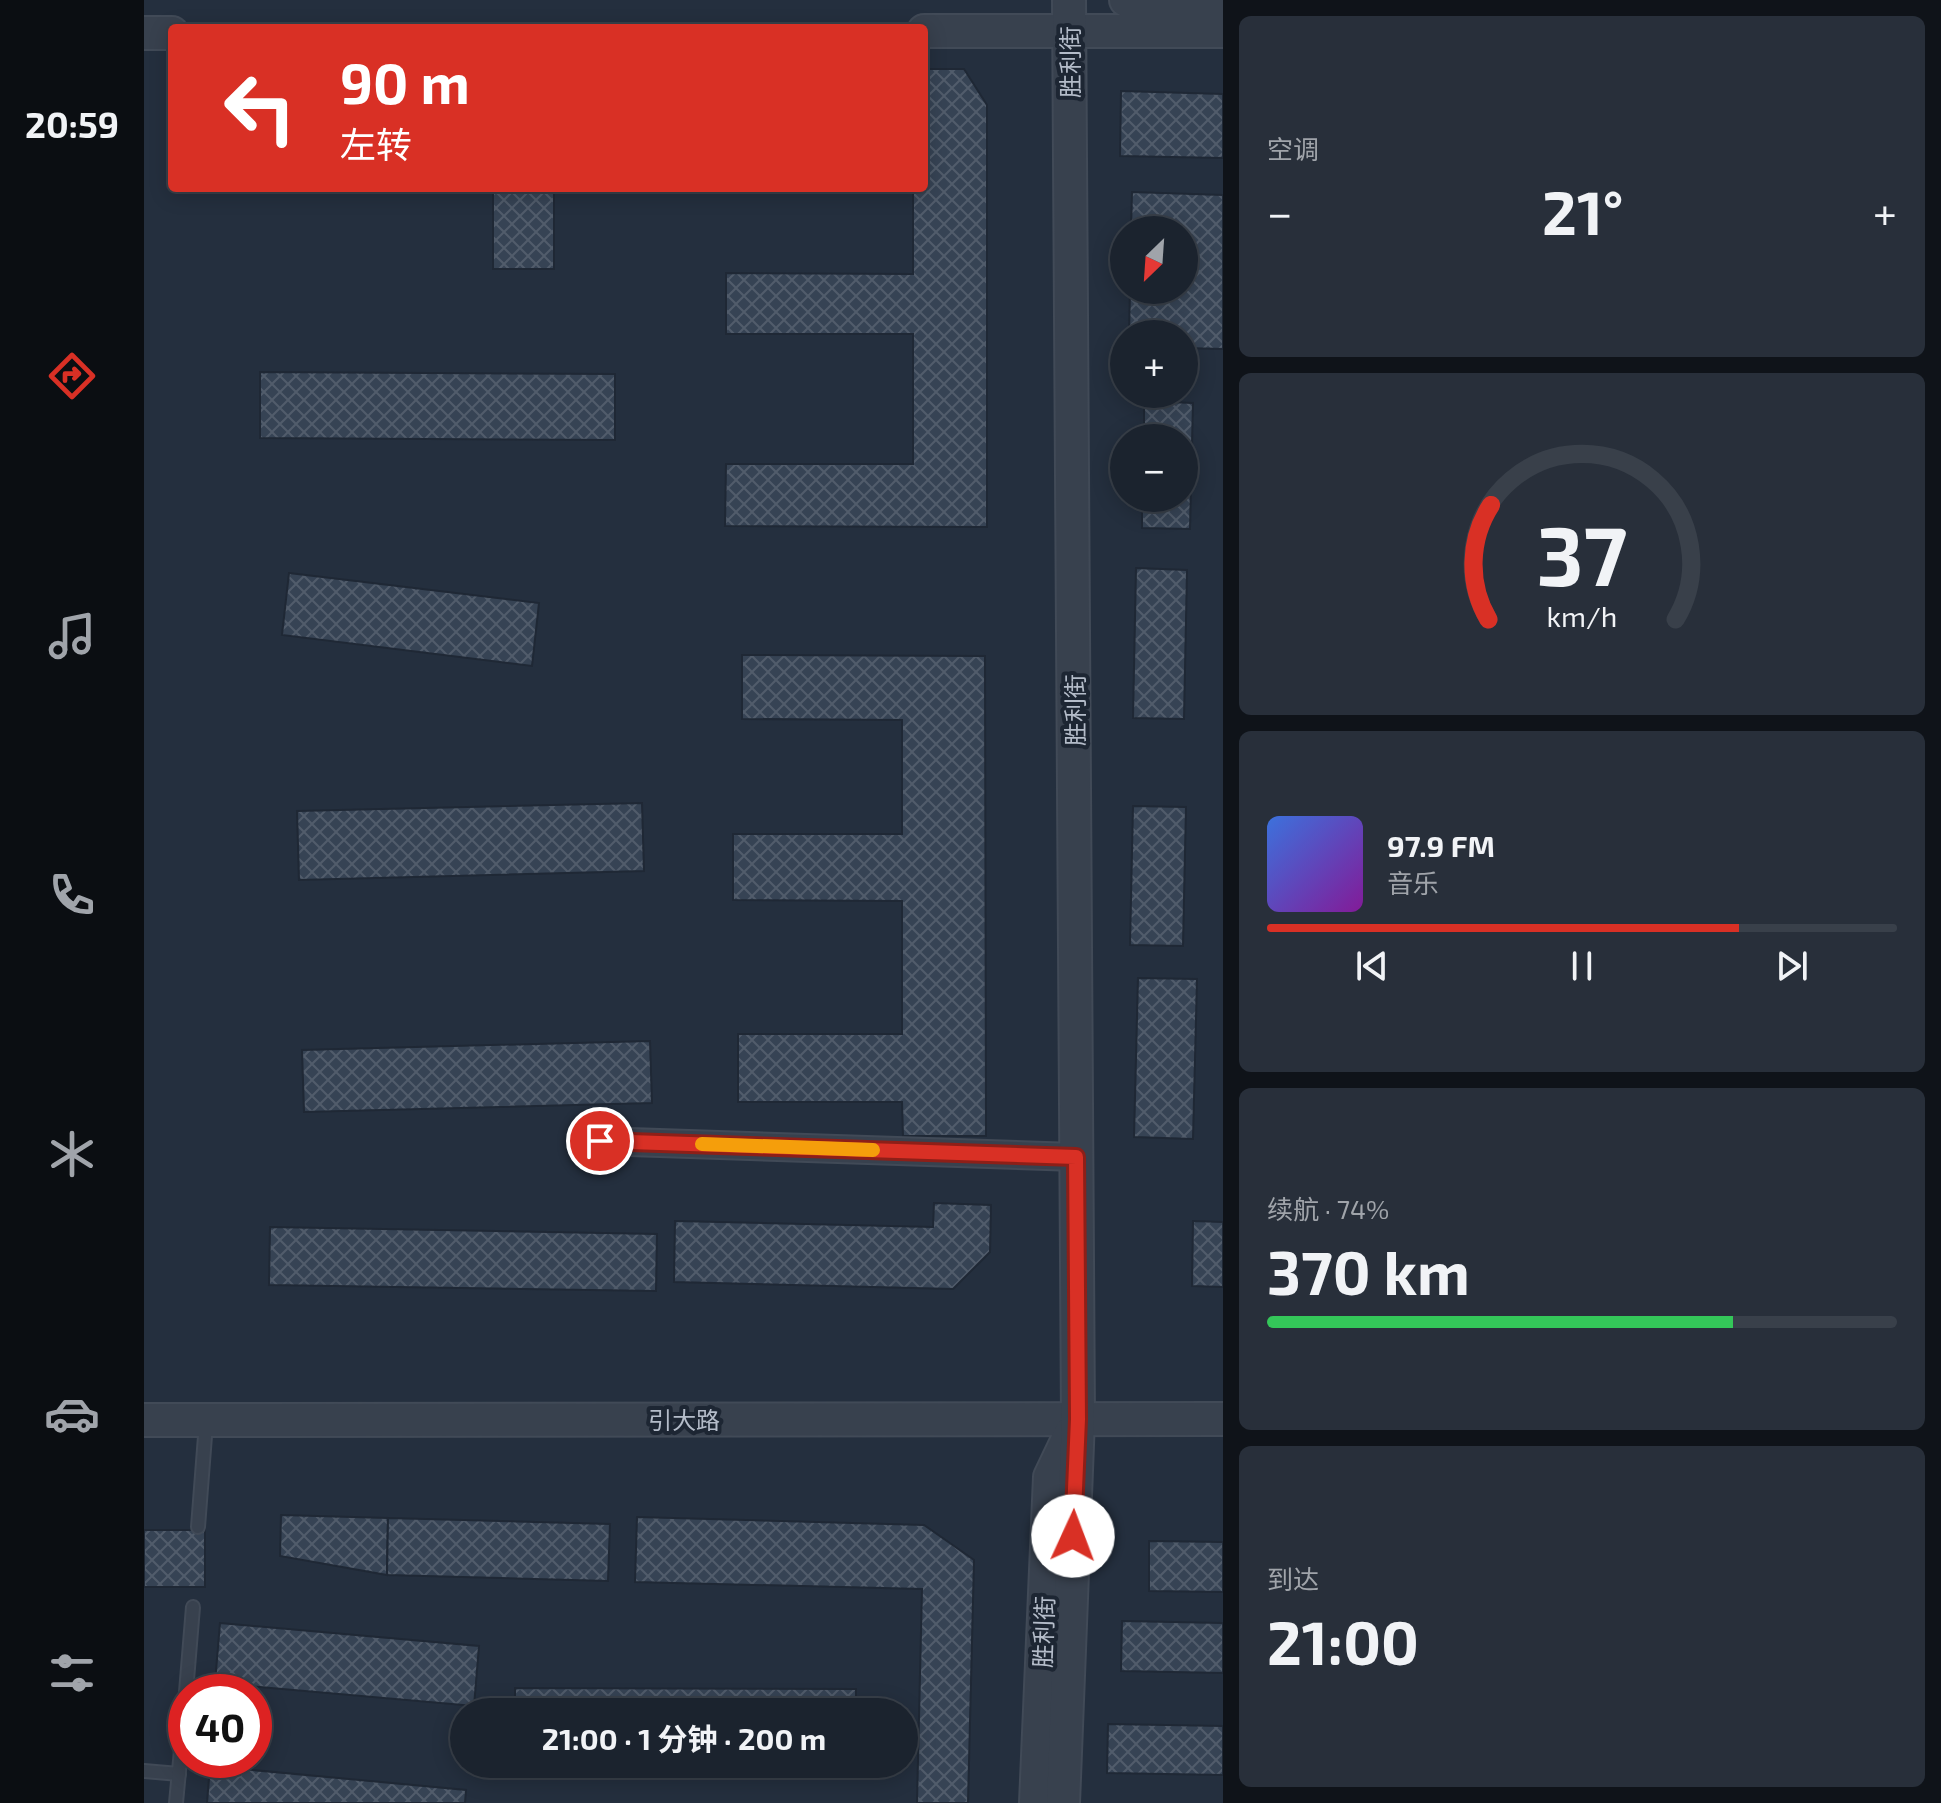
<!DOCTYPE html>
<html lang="zh">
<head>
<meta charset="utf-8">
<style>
	body { margin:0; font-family:"Exo 2","Noto Sans SC",sans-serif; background:#282f3a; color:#f1f3f6; height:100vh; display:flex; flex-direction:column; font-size:30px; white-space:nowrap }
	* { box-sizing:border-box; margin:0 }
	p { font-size:26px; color:#a0a4aa }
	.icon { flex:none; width:44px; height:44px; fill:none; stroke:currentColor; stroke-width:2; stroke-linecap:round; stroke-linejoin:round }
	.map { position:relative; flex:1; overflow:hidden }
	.drawer { display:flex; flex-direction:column; gap:16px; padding:16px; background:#0f1319; width:718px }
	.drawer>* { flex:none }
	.banner { position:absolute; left:24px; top:24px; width:760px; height:168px; border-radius:8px; box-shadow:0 4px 20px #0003,0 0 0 2px #39404a; background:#d93025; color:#fff; overflow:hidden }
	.needle { width:52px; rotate:205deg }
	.controls { position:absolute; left:966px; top:216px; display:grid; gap:16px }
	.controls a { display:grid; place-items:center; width:88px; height:88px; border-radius:50%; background:#1b232e; box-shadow:0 4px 20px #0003,0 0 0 2px #39404a; font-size:40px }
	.speed { position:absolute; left:24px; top:1674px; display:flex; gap:16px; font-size:40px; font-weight:700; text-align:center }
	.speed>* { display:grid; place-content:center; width:104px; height:104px; border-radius:50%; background:#1b232e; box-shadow:0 4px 20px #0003,0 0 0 2px #39404a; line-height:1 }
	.speed .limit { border:12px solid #d22; background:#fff; color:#111 }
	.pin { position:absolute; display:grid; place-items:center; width:68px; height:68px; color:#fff; margin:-34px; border:4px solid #fff; border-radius:50%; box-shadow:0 2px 8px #0007 }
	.me { position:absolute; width:88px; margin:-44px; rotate:2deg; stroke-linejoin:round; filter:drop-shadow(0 0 6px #0008) }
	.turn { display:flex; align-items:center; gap:28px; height:168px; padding:0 40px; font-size:36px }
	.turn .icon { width:104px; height:104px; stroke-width:2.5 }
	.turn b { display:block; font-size:56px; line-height:68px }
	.big { font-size:60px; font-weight:700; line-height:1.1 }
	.drawer .tile { flex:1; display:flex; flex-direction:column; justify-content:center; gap:12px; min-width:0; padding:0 28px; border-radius:12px; background:#282f3a }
	.drawer .dial { align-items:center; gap:0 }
	.dial svg { height:208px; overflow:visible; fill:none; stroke:#39404a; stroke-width:7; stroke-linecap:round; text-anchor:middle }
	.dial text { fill:#f1f3f6; stroke:none }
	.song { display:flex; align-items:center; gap:24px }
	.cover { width:96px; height:96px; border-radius:12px; background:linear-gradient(135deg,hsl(220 70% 55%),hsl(290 70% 35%)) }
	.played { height:8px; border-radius:4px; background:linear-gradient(90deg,#d93025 75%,#39404a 75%) }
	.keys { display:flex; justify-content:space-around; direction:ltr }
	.heat { display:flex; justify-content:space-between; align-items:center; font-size:44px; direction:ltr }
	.charge { height:12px; border-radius:6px; background:linear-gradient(90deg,#34c759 74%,#39404a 0) }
	.trip { position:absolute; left:306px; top:1698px; width:468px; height:80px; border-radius:40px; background:#1b232e; box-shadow:0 4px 20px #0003,0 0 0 2px #39404a; font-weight:700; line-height:80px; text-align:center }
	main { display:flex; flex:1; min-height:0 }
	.menu { display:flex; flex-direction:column; width:144px; justify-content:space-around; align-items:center; background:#0b0e12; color:#a0a4aa }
	.menu .icon { width:56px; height:56px }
	.menu .on { color:#d93025 }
	.menu b { font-size:36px; color:#f1f3f6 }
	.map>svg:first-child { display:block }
</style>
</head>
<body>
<main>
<nav class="menu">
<b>20:59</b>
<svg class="icon on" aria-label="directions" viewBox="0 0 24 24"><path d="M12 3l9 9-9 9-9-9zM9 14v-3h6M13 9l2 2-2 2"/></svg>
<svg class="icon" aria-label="music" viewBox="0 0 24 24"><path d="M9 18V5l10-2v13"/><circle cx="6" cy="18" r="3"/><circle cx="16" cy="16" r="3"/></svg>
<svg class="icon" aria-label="phone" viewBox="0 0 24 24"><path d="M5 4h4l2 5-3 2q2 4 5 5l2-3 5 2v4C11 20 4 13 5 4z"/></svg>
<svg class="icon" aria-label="climate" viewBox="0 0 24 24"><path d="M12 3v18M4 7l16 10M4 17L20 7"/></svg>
<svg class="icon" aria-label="car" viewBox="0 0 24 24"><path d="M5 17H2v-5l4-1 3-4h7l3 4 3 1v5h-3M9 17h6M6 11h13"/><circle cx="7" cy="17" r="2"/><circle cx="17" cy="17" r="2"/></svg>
<svg class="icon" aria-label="filters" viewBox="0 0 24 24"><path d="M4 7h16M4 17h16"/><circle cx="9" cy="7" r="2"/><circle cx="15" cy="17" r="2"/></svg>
</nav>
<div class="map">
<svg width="1079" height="1803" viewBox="0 0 1079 1803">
	<defs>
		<pattern id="building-cross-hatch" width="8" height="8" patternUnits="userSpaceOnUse" patternTransform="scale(2)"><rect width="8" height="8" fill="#364354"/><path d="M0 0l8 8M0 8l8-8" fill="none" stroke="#515c6b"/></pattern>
	</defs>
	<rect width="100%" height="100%" fill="#242f3e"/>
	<g fill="url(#building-cross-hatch)" stroke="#1f2835" stroke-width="2">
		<path d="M780,69H820L843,105V527L581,526L582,464H769V334H582V273L769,274V188H780Z"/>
		<path d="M977,91L1079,94V158L976,156Z"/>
		<rect x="349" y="188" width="61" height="81"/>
		<path d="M988,192L1079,195V349L1040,348V334H985L986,290H1040V230H987Z"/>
		<path d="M116,372L471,374V440L116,438Z"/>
		<path d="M1000,401L1049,403L1046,529L998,528V498H1040V438H1000Z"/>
		<path d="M992,568L1043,570L1040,719L989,718Z"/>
		<path d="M145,573L395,603L388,666L138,635Z"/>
		<path d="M598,655L841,656L842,1136H759L758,1102H594V1034H758V901L589,900V834H758V720L598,719Z"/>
		<path d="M498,803L500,871L155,880L153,811Z"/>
		<path d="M989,806L1042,807L1039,946L986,945Z"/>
		<path d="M994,978L1053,979L1049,1139L990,1137Z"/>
		<path d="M506,1041L508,1103L160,1112L158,1050Z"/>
		<path d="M790,1203L847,1205L846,1252L809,1289L530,1282L531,1221L789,1227Z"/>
		<path d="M1049,1221L1079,1222V1287L1048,1286Z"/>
		<path d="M126,1227L513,1234L512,1291L125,1285Z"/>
		<path d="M137,1515L244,1518L243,1575L136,1556Z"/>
		<path d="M493,1517L780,1525L830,1560L824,1803H773L778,1589L491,1582Z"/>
		<path d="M244,1518L466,1524L464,1581L243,1575Z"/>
		<rect x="0" y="1530" width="61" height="57"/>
		<path d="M1005,1541L1079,1542V1592L1005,1591Z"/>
		<path d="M978,1621L1079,1623V1673L977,1671Z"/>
		<path d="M76,1623L335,1646L330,1706L71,1683Z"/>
		<path d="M371,1688L712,1689V1712H371Z"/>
		<path d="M964,1724L1079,1726V1775L963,1773Z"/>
		<path d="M66,1766L322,1790L321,1803H63Z"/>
	</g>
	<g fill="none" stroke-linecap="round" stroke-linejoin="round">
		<g stroke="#414a57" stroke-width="16">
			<g id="service">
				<path d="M54,1527L62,1423"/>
				<path d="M42,1692L49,1607"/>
				<path d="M0,1771L35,1774"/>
				<path d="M32,1803L42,1697"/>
			</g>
		</g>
		<g stroke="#414a57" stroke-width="30">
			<path id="minor" d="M456,1141L932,1157"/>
		</g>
		<g stroke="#414a57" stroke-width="36">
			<g id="tertiary">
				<path d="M982,0H1079"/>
				<path d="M780,31H1079"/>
				<path d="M0,33H28"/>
				<path d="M0,1420L1079,1419"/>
				<path d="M892,1803L906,1477L927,1433"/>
				<path d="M919,1803L934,1419L925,0"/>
			</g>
		</g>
		<use href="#service" stroke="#38414e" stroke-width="12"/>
		<use href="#minor" stroke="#38414e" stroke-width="26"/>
		<use href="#tertiary" stroke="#38414e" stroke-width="32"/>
	</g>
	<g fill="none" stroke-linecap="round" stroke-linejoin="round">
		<g stroke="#8d1f18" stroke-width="20">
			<path id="route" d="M456,1141L932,1157L934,1419L929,1536"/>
		</g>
		<use href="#route" stroke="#d93025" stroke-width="14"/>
		<path stroke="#f59e0b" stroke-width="14" d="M558,1144L729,1150"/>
	</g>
	<g text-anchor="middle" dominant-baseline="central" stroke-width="8" stroke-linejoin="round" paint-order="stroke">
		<g font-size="24" fill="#b4bcc9" stroke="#1d2633">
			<text transform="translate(925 62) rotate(-90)">胜利街</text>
			<text transform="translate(930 710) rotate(-90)">胜利街</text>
			<text x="540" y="1419">引大路</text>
			<text transform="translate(899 1632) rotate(-88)">胜利街</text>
		</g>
	</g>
</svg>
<div class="controls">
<a><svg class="needle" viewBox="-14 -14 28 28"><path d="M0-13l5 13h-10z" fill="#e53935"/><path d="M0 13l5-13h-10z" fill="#a0a4aa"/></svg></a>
<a>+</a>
<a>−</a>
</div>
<div class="speed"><div class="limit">40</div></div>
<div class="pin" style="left:456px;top:1141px;background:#d93025"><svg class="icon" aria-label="arrive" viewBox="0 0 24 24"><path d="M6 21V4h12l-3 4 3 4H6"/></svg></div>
<svg class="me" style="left:929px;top:1536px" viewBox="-20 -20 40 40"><circle r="19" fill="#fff"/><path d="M0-13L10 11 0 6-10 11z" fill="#d93025"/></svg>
<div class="trip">21:00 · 1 分钟 · 200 m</div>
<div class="banner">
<div class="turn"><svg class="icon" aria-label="left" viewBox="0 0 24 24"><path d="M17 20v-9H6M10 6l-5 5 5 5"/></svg><div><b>90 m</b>左转</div></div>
</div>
</div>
<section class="drawer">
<div class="tile"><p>空调</p>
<div class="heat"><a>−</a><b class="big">21°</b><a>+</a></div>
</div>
<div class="tile dial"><svg viewBox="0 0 100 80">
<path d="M14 69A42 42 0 1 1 86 69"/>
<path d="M14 69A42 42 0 0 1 15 25" stroke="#d93025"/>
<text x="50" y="56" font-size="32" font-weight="700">37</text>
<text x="50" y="72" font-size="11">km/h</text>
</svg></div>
<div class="tile">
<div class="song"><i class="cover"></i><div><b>97.9 FM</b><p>音乐</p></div></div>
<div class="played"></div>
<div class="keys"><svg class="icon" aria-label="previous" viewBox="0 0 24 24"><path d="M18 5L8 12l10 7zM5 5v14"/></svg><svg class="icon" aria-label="pause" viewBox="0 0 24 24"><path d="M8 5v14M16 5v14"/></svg><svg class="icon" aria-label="next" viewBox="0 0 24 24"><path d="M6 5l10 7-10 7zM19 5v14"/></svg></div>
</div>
<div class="tile"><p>续航 · 74%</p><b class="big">370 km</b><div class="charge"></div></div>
<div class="tile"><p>到达</p><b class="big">21:00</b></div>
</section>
</main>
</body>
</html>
